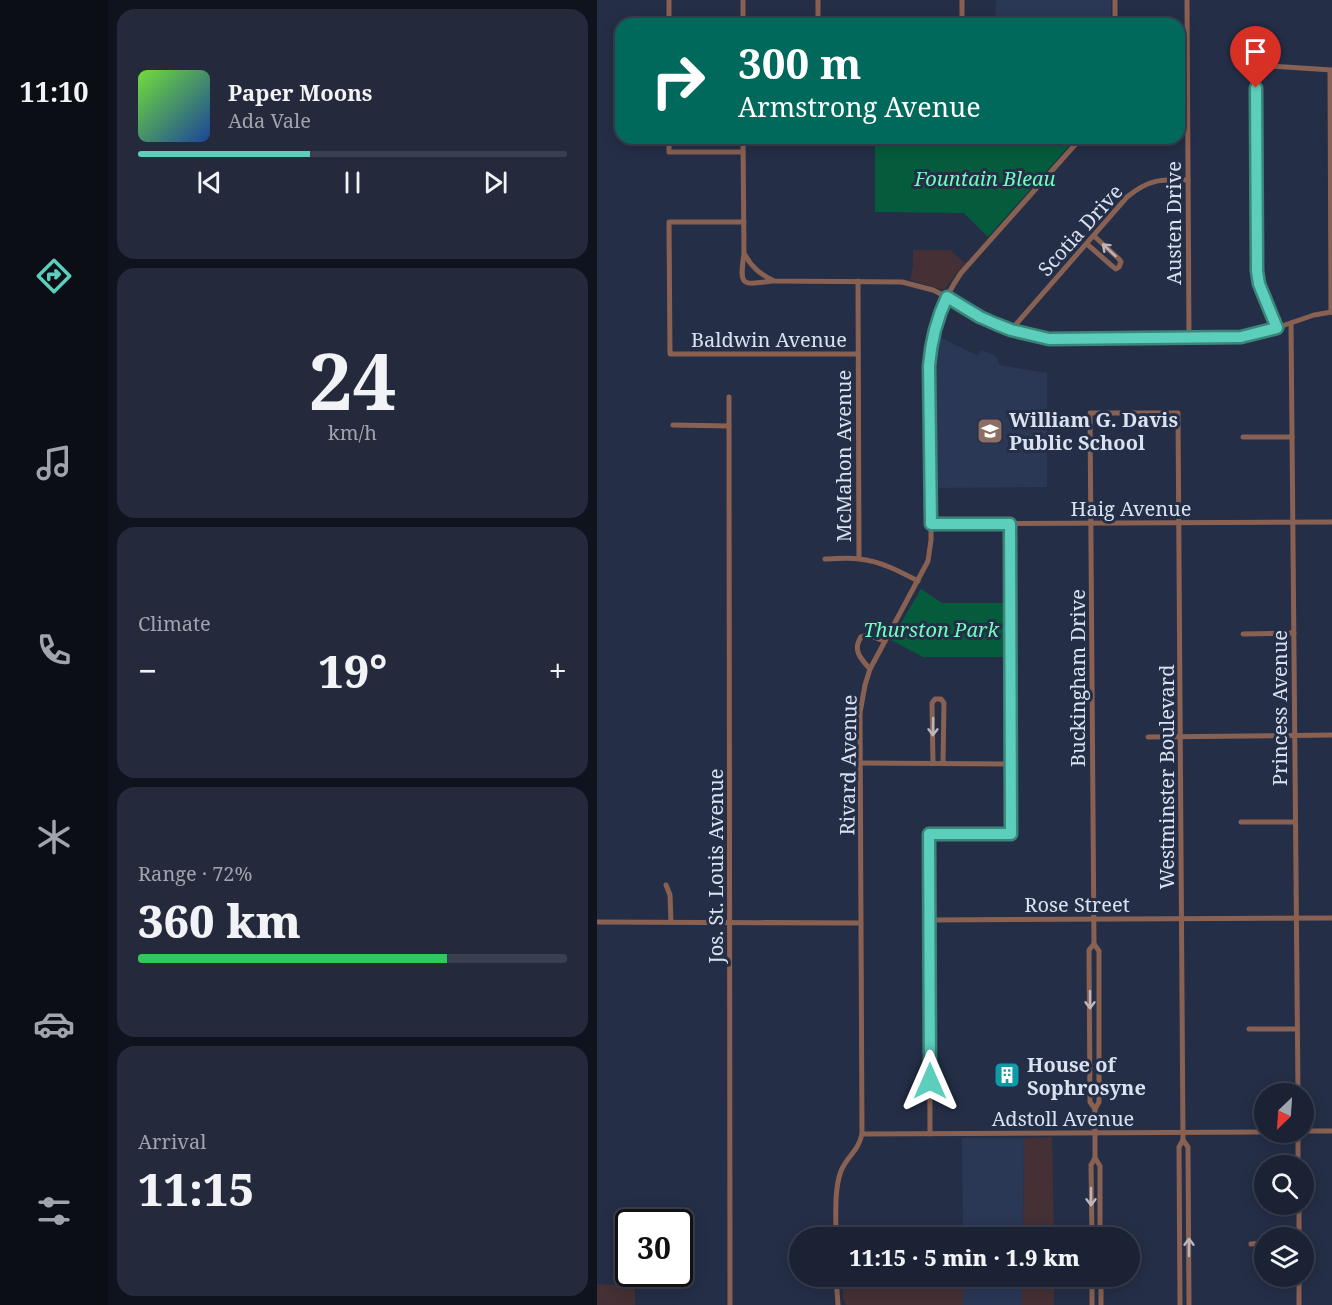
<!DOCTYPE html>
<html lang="en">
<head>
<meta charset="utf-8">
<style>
	body { margin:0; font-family:"Noto Serif",serif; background:#242a3c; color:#f1f3f6; height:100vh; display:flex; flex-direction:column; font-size:22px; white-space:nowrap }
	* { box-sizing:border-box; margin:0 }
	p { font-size:20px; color:#a0a4ac }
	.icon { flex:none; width:33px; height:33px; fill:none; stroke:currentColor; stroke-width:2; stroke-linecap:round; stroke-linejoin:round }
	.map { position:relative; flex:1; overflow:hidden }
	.sheet { display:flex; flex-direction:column; gap:9px; padding:9px; background:#0f131d; width:489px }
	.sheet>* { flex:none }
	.top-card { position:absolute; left:18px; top:18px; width:570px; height:126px; border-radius:18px; box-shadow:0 3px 15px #0003,0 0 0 2px #393f4f; background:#00695c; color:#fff; overflow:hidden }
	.needle { width:39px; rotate:205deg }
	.tools { position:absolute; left:657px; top:1083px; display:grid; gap:12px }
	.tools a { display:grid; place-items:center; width:60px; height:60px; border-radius:50%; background:#1b2234; box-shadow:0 3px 15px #0003,0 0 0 2px #393f4f; font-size:30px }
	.speed { position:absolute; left:18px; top:1209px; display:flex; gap:12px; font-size:30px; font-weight:700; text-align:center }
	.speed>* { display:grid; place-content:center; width:78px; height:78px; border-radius:50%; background:#1b2234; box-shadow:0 3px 15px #0003,0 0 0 2px #393f4f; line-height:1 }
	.speed .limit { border:3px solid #111; border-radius:9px; background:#fff; color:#111 }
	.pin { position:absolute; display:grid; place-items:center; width:51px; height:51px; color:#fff; margin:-62px -26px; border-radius:50% 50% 50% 0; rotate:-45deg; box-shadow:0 0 6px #0007 }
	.pin .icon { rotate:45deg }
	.me { position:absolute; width:66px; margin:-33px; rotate:0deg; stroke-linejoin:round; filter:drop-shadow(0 0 4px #0008) }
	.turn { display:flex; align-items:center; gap:21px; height:126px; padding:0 24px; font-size:27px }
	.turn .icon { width:78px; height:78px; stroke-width:2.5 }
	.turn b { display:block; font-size:42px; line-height:51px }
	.big { font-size:45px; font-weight:800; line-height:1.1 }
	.sheet .card { flex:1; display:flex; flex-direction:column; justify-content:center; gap:9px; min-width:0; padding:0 21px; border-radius:18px; background:#242a3c }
	.sheet .dial { align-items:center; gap:0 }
	.dial b { font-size:78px; line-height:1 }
	.song { display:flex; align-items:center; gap:18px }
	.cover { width:72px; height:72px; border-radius:9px; background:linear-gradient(135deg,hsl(100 70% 55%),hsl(220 70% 35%)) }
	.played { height:6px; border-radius:3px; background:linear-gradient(90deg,#5bcebc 40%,#393f4f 40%) }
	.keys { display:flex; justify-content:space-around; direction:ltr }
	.heat { display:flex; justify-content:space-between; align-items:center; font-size:33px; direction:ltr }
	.charge { height:9px; border-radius:4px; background:linear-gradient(90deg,#34c759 72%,#393f4f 0) }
	.trip { position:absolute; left:192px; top:1227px; width:351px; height:60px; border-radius:30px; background:#1b2234; box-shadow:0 3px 15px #0003,0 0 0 2px #393f4f; font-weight:800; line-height:60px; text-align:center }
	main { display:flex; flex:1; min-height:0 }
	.dock { display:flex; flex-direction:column; width:108px; justify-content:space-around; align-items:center; background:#0b0e15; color:#a0a4ac }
	.dock .icon { width:42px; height:42px }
	.dock .on { color:#5bcebc }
	.dock b { font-size:27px; color:#f1f3f6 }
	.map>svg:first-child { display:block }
</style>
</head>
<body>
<main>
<nav class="dock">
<b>11:10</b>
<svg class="icon on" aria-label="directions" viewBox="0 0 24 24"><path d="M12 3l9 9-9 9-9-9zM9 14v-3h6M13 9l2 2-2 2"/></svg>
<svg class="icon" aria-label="music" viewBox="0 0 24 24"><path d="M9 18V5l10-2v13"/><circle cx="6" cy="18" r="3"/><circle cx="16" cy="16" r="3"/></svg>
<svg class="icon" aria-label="phone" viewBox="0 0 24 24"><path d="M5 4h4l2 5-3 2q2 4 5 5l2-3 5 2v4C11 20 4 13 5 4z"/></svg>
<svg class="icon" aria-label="climate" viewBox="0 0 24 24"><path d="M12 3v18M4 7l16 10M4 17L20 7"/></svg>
<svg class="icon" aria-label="car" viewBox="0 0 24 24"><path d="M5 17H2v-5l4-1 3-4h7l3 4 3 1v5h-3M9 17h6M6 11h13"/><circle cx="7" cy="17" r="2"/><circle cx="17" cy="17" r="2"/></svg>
<svg class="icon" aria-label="filters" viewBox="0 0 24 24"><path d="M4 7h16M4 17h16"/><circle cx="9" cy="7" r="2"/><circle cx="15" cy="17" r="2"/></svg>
</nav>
<section class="sheet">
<div class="card">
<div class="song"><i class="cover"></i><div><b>Paper Moons</b><p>Ada Vale</p></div></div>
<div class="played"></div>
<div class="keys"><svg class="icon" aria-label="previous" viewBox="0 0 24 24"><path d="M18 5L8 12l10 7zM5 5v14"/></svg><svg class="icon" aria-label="pause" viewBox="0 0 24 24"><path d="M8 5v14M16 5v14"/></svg><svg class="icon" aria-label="next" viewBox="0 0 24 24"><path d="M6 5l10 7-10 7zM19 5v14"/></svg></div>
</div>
<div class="card dial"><b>24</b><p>km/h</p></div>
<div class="card"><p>Climate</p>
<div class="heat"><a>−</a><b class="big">19°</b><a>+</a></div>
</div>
<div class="card"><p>Range · 72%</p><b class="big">360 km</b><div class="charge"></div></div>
<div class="card"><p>Arrival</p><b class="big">11:15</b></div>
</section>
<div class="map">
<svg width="735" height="1305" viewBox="0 0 735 1305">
	<rect width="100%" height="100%" fill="#242e46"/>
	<g fill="#443035">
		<path d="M316,250H353L368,263L347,290L313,280L316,266Z"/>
		<path d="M455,1137L457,1237L426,1238L427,1138Z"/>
		<path d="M245,1277H366V1305H249L246,1298Z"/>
		<rect x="425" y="1277" width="32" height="28"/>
		<path d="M0,1284L38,1286V1305H0Z"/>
	</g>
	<g fill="#2a3755">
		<path d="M399,0H514V24H398Z"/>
		<path d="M340,336L381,356L384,350L399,356L403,365L450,373V487L337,488L335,375Z"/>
		<path d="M365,1138H427L426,1237H366Z"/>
		<rect x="366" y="1277" width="59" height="28"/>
	</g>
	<g fill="#055c3c">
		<path d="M278,138H479L391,237L367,213L278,212Z"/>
		<path d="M324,589L345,603H407L406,657H326L294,640Z"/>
	</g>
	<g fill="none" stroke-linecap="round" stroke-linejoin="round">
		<g stroke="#896153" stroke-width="5">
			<path d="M72,0V24"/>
			<path d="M146,0V24"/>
			<path d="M365,0V24"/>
			<path d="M518,0V24"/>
			<path d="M590,0L592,338"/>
			<path d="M221,24V0"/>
			<path d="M733,70L734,312"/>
			<path d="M72,138V152H146"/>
			<path d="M146,138L147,253C154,267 163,274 177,281L305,282L336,290L350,297L383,317L414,330L452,339L644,337L679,328L717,315L735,312"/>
			<path d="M147,222H72L73,354H261"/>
			<path d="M490,244L515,266L519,269L522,267L524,262L522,259L497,236"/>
			<path d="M147,254C142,287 145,285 175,281"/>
			<path d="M261,281L262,558"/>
			<path d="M694,323L701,1094"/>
			<path d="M679,328L662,284L660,271L659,65L735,70"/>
			<path d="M414,330L530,197C552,179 564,179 591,180"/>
			<path d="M132,397L133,1305"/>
			<path d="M76,425L132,426"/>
			<path d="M646,437H695"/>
			<path d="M334,524L735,522"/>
			<path d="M228,559C239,559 251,557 262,559C283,561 302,571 321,581"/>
			<path d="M646,634L697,633"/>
			<path d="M273,669C264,659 255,650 264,637L271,635L287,641"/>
			<path d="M551,737L735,735"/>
			<path d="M263,763L414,764"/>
			<path d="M336,763L335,703L338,699H344L347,703L346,763"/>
			<path d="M644,822H698"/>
			<path d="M69,885L73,895L74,922"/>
			<path d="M332,920L735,918"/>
			<path d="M0,922L264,923"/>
			<path d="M497,944L492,950L493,1102L498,1109"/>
			<path d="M652,1029H700"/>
			<path d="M706,1131H735"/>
			<path d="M701,1132V1166"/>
			<path d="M265,1134L668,1132"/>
			<path d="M333,1134L332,834H414L413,524"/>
			<path d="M586,1140L591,1147L592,1305"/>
			<path d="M702,1204V1238"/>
			<path d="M239,1238C239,1218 237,1189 244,1171C250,1156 261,1152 265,1134L263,713L268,685L273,669L331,561L334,540V524L332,366C335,330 344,302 364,273L484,138"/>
			<path d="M495,1238L494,1165L498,1158"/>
			<path d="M503,1238V1166L498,1158V1109L502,1102V951L497,944L493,413H581L586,1140L582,1147L583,1305"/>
			<path d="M654,1244L668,1243"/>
			<path d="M239,1276L241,1305"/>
			<path d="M495,1276V1305"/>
			<path d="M504,1276V1305"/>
			<path d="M702,1276V1305"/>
		</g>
	</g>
	<defs><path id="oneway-shaft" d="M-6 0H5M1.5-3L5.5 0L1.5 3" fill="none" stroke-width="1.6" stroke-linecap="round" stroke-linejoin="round" transform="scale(1.5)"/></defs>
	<g stroke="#beb5ba">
		<use href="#oneway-shaft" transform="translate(512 250) rotate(-137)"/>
		<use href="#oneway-shaft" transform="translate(336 727) rotate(91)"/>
		<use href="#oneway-shaft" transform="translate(493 1000) rotate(90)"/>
		<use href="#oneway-shaft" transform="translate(494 1197) rotate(90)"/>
		<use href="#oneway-shaft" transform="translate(592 1247) rotate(-90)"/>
	</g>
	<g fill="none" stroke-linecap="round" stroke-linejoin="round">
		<g stroke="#3b867a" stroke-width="15">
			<path id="route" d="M333,1081L332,834H414L413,524H334L332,366C334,341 339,320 350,297L383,317L399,324L414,330L452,339L644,337L680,328L662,284L660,271L659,88"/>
		</g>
		<use href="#route" stroke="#5bcebc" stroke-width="10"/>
	</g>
	<defs>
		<g id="school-square" transform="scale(1.35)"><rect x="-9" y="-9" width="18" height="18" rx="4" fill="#8d6e63" stroke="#242e46"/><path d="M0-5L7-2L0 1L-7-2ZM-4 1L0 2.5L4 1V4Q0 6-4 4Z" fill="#fff"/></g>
		<g id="building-square" transform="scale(1.35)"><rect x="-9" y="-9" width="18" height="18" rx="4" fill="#0f9aa8" stroke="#242e46"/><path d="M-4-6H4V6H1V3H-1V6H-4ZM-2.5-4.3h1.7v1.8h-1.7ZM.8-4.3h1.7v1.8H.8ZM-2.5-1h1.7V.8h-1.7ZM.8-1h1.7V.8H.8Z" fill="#fff"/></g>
	</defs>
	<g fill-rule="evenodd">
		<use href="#school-square" x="393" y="431"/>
		<use href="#building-square" x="410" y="1075"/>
	</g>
	<g text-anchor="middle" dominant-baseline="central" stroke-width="6" stroke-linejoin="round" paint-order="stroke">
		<g font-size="20" font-style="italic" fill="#6fffbd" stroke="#242e46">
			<text x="388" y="178">Fountain Bleau</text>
			<text x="334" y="629">Thurston Park</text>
		</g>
		<g font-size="20" fill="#dae2f1" stroke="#242e46">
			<text transform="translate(576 223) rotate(-90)">Austen Drive</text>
			<text transform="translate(483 230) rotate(-48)">Scotia Drive</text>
			<text x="172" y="339">Baldwin Avenue</text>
			<text transform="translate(246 456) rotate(-90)">McMahon Avenue</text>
			<text x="534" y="508">Haig Avenue</text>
			<text transform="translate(480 678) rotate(-90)">Buckingham Drive</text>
			<text transform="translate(682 708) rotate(-90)">Princess Avenue</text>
			<text transform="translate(251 765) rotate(-89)">Rivard Avenue</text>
			<text transform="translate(569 777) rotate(-90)">Westminster Boulevard</text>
			<text transform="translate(118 866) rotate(-90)">Jos. St. Louis Avenue</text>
			<text x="480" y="904">Rose Street</text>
			<text x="466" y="1118">Adstoll Avenue</text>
		</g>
		<g font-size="20" font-weight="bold" fill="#dae2f1" stroke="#242e46" text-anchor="start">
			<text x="412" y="419">William G. Davis<tspan x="412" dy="23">Public School</tspan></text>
			<text x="430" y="1064">House of<tspan x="430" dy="23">Sophrosyne</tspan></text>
		</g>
	</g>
</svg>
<div class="tools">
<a><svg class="needle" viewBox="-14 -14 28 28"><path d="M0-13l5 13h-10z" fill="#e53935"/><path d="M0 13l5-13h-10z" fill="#a0a4ac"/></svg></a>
<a><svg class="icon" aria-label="search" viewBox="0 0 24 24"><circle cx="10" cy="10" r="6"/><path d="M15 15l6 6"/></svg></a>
<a><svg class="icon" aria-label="layers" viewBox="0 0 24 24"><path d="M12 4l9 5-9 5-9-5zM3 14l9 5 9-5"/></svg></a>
</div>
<div class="speed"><div class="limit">30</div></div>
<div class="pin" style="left:659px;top:88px;background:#d93025"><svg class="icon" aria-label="arrive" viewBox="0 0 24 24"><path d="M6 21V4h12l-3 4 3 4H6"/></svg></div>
<svg class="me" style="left:333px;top:1081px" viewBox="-20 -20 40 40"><path d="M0-17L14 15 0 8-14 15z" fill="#5bcebc" stroke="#fff" stroke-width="4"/></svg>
<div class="trip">11:15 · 5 min · 1.9 km</div>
<div class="top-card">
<div class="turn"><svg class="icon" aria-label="right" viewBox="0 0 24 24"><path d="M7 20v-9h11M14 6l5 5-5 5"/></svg><div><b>300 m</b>Armstrong Avenue</div></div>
</div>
</div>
</main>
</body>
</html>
